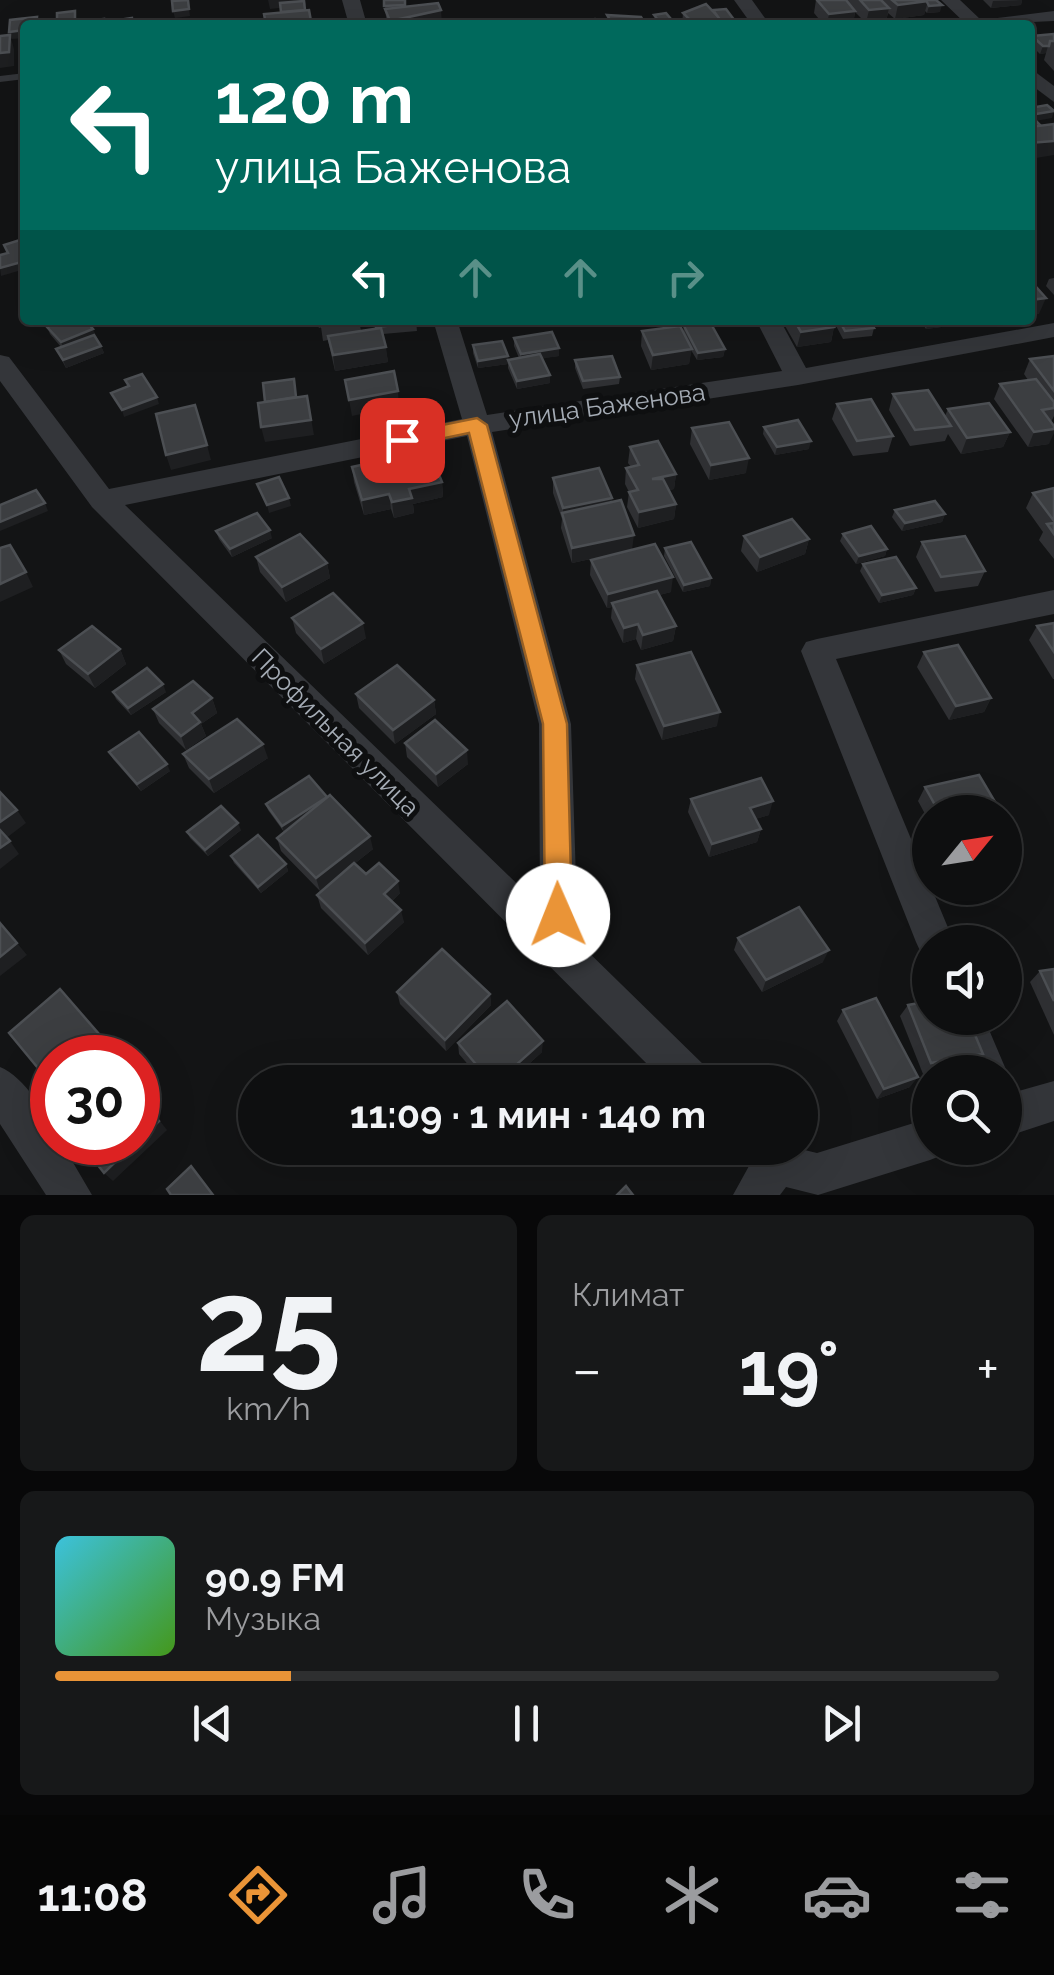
<!DOCTYPE html>
<html lang="ru">
<head>
<meta charset="utf-8">
<style>
	body { margin:0; font-family:Raleway,sans-serif; background:#171819; color:#f1f3f6; height:100vh; display:flex; flex-direction:column; font-size:38px; white-space:nowrap }
	* { box-sizing:border-box; margin:0 }
	p { font-size:32px; color:#9b9c9f }
	.icon { flex:none; width:55px; height:55px; fill:none; stroke:currentColor; stroke-width:2; stroke-linecap:round; stroke-linejoin:round }
	.map { position:relative; height:1195px; overflow:hidden }
	.sheet { display:flex; flex-direction:column; gap:20px; padding:20px; background:#080809; flex:1 }
	.sheet>* { flex:none }
	.guide { position:absolute; left:20px; top:20px; width:1015px; height:305px; border-radius:10px; box-shadow:0 10px 40px #0002,0 0 0 2px #2e2f30; background:#00695c; color:#fff; overflow:hidden }
	.needle { width:65px; rotate:60deg }
	.controls { position:absolute; left:912px; top:795px; display:grid; gap:20px }
	.controls a { display:grid; place-items:center; width:110px; height:110px; border-radius:50%; background:#0e0f10; box-shadow:0 10px 40px #0002,0 0 0 2px #2e2f30; font-size:50px }
	.speed { position:absolute; left:30px; top:1035px; display:flex; gap:20px; font-size:50px; font-weight:700; text-align:center }
	.speed>* { display:grid; place-content:center; width:130px; height:130px; border-radius:50%; background:#0e0f10; box-shadow:0 10px 40px #0002,0 0 0 2px #2e2f30; line-height:1 }
	.speed .limit { border:15px solid #d22; background:#fff; color:#111 }
	.pin { position:absolute; display:grid; place-items:center; width:85px; height:85px; color:#fff; margin:-42px; border-radius:20px; box-shadow:0 5px 15px #0006 }
	.me { position:absolute; width:110px; margin:-55px; rotate:359deg; stroke-linejoin:round; filter:drop-shadow(0 0 8px #0008) }
	.turn { display:flex; align-items:center; gap:35px; height:210px; padding:0 30px; font-size:45px }
	.turn .icon { width:130px; height:130px; stroke-width:2.5 }
	.turn b { display:block; font-size:70px; line-height:85px }
	.lanes { display:flex; align-items:center; height:95px; padding:0 30px; background:#0003; justify-content:center; gap:50px; direction:ltr }
	.lanes .off { opacity:.35 }
	.big { font-size:75px; font-weight:700; line-height:1.1 }
	.sheet .card { flex:1; display:flex; flex-direction:column; justify-content:center; gap:15px; min-width:0; padding:0 35px; border-radius:15px; background:#171819 }
	.sheet .dial { align-items:center; gap:0 }
	.dial b { font-size:130px; line-height:1 }
	.song { display:flex; align-items:center; gap:30px }
	.cover { width:120px; height:120px; border-radius:15px; background:linear-gradient(135deg,hsl(190 70% 55%),hsl(100 70% 35%)) }
	.played { height:10px; border-radius:5px; background:linear-gradient(90deg,#ea9437 25%,#2e2f30 25%) }
	.keys { display:flex; justify-content:space-around; direction:ltr }
	.heat { display:flex; justify-content:space-between; align-items:center; font-size:55px; direction:ltr }
	.sheet .tiles { flex:1; display:grid; gap:20px; grid-template-columns:1fr 1fr }
	.card:last-child { grid-column:span 2 }
	.trip { position:absolute; left:238px; top:1065px; width:580px; height:100px; border-radius:50px; background:#0e0f10; box-shadow:0 10px 40px #0002,0 0 0 2px #2e2f30; font-weight:700; line-height:100px; text-align:center }
	.tabs { display:flex; height:160px; justify-content:space-around; align-items:center; background:#060606; color:#9b9c9f }
	.tabs .icon { width:70px; height:70px }
	.tabs .selected { color:#ea9437 }
	.tabs b { font-size:45px; color:#f1f3f6 }
	.map>svg:first-child { display:block }
</style>
</head>
<body>
<div class="map">
<svg width="1054" height="1195" viewBox="0 0 1054 1195">
	<rect width="100%" height="100%" fill="#131415"/>
	<g fill="none" stroke-linecap="round" stroke-linejoin="round">
		<path fill="#34363a" fill-rule="evenodd" d="M25,73V79L0,82V76Z"/>
		<g fill="#34363a" fill-rule="evenodd">
			<path d="M342,0H360L367,25H349Z"/>
			<path d="M734,0H752L770,25H752Z"/>
			<path d="M941,0H960L981,20L1054,11V21L967,25Z"/>
			<path d="M1030,68L1054,86V102L1030,84Z"/>
			<path d="M433,320H457L487,415L782,371L756,320H780L806,368L1054,323V337L798,385L492,432L571,724L578,942L707,1068L713,1082H665L92,507L0,381V355L9,357L109,489L462,419ZM467,436L539,724L540,906L125,505Z"/>
			<path d="M1054,590V614L836,659L954,942H930V958L922,955L916,942L801,651L806,642L817,639Z"/>
			<path d="M945,1018H984L1007,1072L1005,1077V1072H967Z"/>
			<path d="M0,1067C23,1076 52,1117 52,1142H61L92,1195H46L0,1124Z"/>
			<path d="M1054,1081V1121L1005,1137V1095Z"/>
			<path d="M930,1118V1148H947L945,1154L930,1160L818,1195L786,1187L780,1195H733L749,1166L739,1148H796L817,1153Z"/>
		</g>
	</g>
	<g fill="#2f3033">
		<path d="M384,0H405V7L442,24L435,25H387Z"/>
		<path d="M816,0H936L940,12L927,13L925,11L924,15L895,19L888,13L886,21L866,23L855,12L853,25H824L814,13Z"/>
		<path d="M983,0H1022L1021,5L991,8Z"/>
		<path d="M712,11L738,25H682L683,13Z"/>
		<path d="M1054,34V71L1044,60L1046,53L1040,54L1030,44L1032,36Z"/>
		<path d="M1054,278V295L1046,286L1049,279Z"/>
		<path d="M320,320H359L361,331L376,329L375,320H416L417,331L383,334L388,362L335,371L328,340L323,341Z"/>
		<path d="M784,320H830L834,327L831,342L797,347L784,324Z"/>
		<path d="M833,320H869L874,328L872,336L843,339Z"/>
		<path d="M920,320H973L972,323L926,329Z"/>
		<path d="M684,326L725,349L723,357L697,360L691,350L689,364L651,370L641,346L642,331L683,332Z"/>
		<path d="M47,327L96,336L104,353L66,368L56,349L61,347L50,334Z"/>
		<path d="M514,338L559,348V356L542,358L550,383L517,389L508,368V364L478,368L473,353V345L508,356V360L519,358L514,346Z"/>
		<path d="M1054,356V416L1051,422L1049,444L1028,447L994,399L1000,384L1028,380L1024,374L1030,359Z"/>
		<path d="M575,360L620,377L619,384L583,389L575,368Z"/>
		<path d="M893,394L945,416L948,409L1010,432L1003,447L961,454L948,434L945,441L910,446L889,410Z"/>
		<path d="M837,404L893,436L888,452L853,456L832,419Z"/>
		<path d="M764,427L809,449L775,455L763,434Z"/>
		<path d="M692,428L746,473L709,480L690,444Z"/>
		<path d="M630,447L676,474L674,489L669,490L676,504L674,519L638,528L627,507L629,492L625,484L626,468L631,467L628,463Z"/>
		<path d="M352,467L442,482L443,497L413,504L414,513L394,518L391,509L364,515L354,482Z"/>
		<path d="M553,478L612,498L611,502L632,550L671,592L659,595L676,626L673,641L641,650L636,639L623,643L611,618L612,607L607,608L590,575L591,560L614,554L572,563L561,528L562,519L553,493Z"/>
		<path d="M1054,488V559L1039,540L1043,532L1026,508L1033,493Z"/>
		<path d="M895,510L945,514L942,522L902,531L892,517Z"/>
		<path d="M216,531L272,538L232,557L219,539Z"/>
		<path d="M843,534L887,549L885,556L856,564L840,541Z"/>
		<path d="M744,536L809,539L805,554L757,572L741,551Z"/>
		<path d="M922,542L985,571L978,586L935,592L916,557Z"/>
		<path d="M665,548L711,578L710,586L683,592L664,556Z"/>
		<path d="M256,557L327,563L330,578L286,602L260,572Z"/>
		<path d="M863,564L916,588L913,595L879,603L860,571Z"/>
		<path d="M292,618L366,638L324,664L296,633Z"/>
		<path d="M1054,623V679H1053L1029,640L1037,626Z"/>
		<path d="M120,649L126,664L95,688L66,664L59,650Z"/>
		<path d="M924,652L991,698L984,712L949,720L917,667Z"/>
		<path d="M637,665L717,726L662,740L635,679Z"/>
		<path d="M113,692H166L131,715L116,699Z"/>
		<path d="M356,694L434,700L436,714L395,744L359,708Z"/>
		<path d="M212,698L217,713L201,724L206,736L186,750L159,723L153,709Z"/>
		<path d="M405,743L468,764L438,787L407,757Z"/>
		<path d="M109,752L170,771L141,791L113,759Z"/>
		<path d="M183,754L268,758L214,793L189,768Z"/>
		<path d="M925,787L1001,812H930V823L918,801Z"/>
		<path d="M327,798L373,849L320,891L281,851L277,838L284,832L268,810L266,804Z"/>
		<path d="M691,799L769,815L755,819L761,829L757,842L709,857L688,812Z"/>
		<path d="M241,830L208,856L190,838L187,832Z"/>
		<path d="M231,856L286,864L288,871L261,893L234,863Z"/>
		<path d="M366,874L400,893L392,901L404,922L368,955L321,908L317,895Z"/>
		<path d="M738,938L823,962L762,992L734,950Z"/>
		<path d="M1054,969V1035L1030,982L1040,971Z"/>
		<path d="M397,992L490,994L491,1005L446,1051L400,1004Z"/>
		<path d="M908,1005L983,1054L974,1065L923,1074L900,1016Z"/>
		<path d="M843,1010L910,1087L877,1099L837,1021Z"/>
		<path d="M458,1043L542,1052L509,1082H483L459,1054Z"/>
	</g>
	<g fill="#1e1f21">
		<path d="M188,0L190,16L175,18L173,11Z"/>
		<path d="M268,0H305L306,5L270,9Z"/>
		<path d="M1022,0L1021,5L991,8L993,1Z"/>
		<path d="M928,1L924,15L895,19L898,5Z"/>
		<path d="M942,5L940,12L927,13L929,6Z"/>
		<path d="M889,8L886,21L866,23L869,10Z"/>
		<path d="M441,10L442,24L435,25H390V21Z"/>
		<path d="M855,11L853,25H827L829,14Z"/>
		<path d="M311,21L312,25H271Z"/>
		<path d="M25,30V38L11,39L9,32Z"/>
		<path d="M10,35L14,49V66L0,68V53Z"/>
		<path d="M1043,46H1048L1046,53L1040,54Z"/>
		<path d="M1054,111L1052,118L1030,122V115Z"/>
		<path d="M1054,141V155L1030,159L1031,144Z"/>
		<path d="M25,261V269L1,276L0,268Z"/>
		<path d="M1046,298L1039,314L1030,315V300Z"/>
		<path d="M929,320H973L972,323L926,329Z"/>
		<path d="M834,327L831,342L797,347L801,332Z"/>
		<path d="M93,329L96,336L64,350L61,342Z"/>
		<path d="M101,346L104,353L66,368L63,360Z"/>
		<path d="M386,347L388,362L335,371L333,355Z"/>
		<path d="M559,348V356L521,362V354Z"/>
		<path d="M692,349L689,364L651,370L653,355Z"/>
		<path d="M725,349L723,357L697,360L698,353Z"/>
		<path d="M508,356V364L478,368V361Z"/>
		<path d="M550,375V383L517,389V381Z"/>
		<path d="M398,391L399,406L352,416L349,400Z"/>
		<path d="M307,396L314,435L265,442L261,427Z"/>
		<path d="M157,397L159,404L124,417L122,410Z"/>
		<path d="M1054,429V433L1049,444L1028,447L1034,432Z"/>
		<path d="M1010,432L1003,447L961,454L967,438Z"/>
		<path d="M811,441L809,449L775,455L777,447Z"/>
		<path d="M207,445L211,460L171,470L166,455Z"/>
		<path d="M749,458L746,473L709,480L711,465Z"/>
		<path d="M676,474L674,489L651,494L652,479Z"/>
		<path d="M442,482L443,497L413,504L414,513L394,518L392,502L409,489Z"/>
		<path d="M389,494L391,509L364,515L362,500Z"/>
		<path d="M289,498L291,506L269,513L267,505Z"/>
		<path d="M612,498L610,513L563,517V508Z"/>
		<path d="M45,503L48,511L0,531V522Z"/>
		<path d="M676,504L674,519L638,528L639,512Z"/>
		<path d="M945,514L942,522L902,531L905,523Z"/>
		<path d="M270,530L272,538L232,557L230,549Z"/>
		<path d="M634,535L632,550L572,563V548Z"/>
		<path d="M809,539L805,554L757,572L760,557Z"/>
		<path d="M887,549L885,556L856,564L859,556Z"/>
		<path d="M327,563L330,578L286,602L282,587Z"/>
		<path d="M26,572L33,587L0,602V584Z"/>
		<path d="M673,577L671,592L614,607L612,603V607L607,608L608,594Z"/>
		<path d="M711,578L710,586L683,592L684,585Z"/>
		<path d="M916,588L913,595L879,603L882,595Z"/>
		<path d="M363,623L366,638L324,664L321,649Z"/>
		<path d="M638,624L636,639L623,643L624,628Z"/>
		<path d="M676,626L673,641L641,650L643,635Z"/>
		<path d="M120,649L126,664L95,688L88,674Z"/>
		<path d="M163,684L166,692L131,715L128,708Z"/>
		<path d="M212,698L217,713L201,724L206,736L186,750L181,736L192,713Z"/>
		<path d="M991,698L984,712L949,720L956,706Z"/>
		<path d="M434,700L436,714L395,744L393,730Z"/>
		<path d="M720,712L717,726L662,740L664,726Z"/>
		<path d="M263,744L268,758L214,793L209,779Z"/>
		<path d="M467,750L468,764L438,787L436,774Z"/>
		<path d="M167,764L170,771L141,791L137,784Z"/>
		<path d="M327,797L284,833L282,826Z"/>
		<path d="M773,801L769,815L746,822L750,808Z"/>
		<path d="M17,810L26,823L5,839L0,831V822Z"/>
		<path d="M238,823L241,830L208,856L205,850Z"/>
		<path d="M761,829L757,842L709,857L712,844Z"/>
		<path d="M370,836L373,849L320,891L316,878Z"/>
		<path d="M10,841L19,854L0,869V848Z"/>
		<path d="M286,864L288,871L261,893L258,887Z"/>
		<path d="M398,881L400,893L386,906L384,894Z"/>
		<path d="M401,910L404,922L368,955L365,943Z"/>
		<path d="M17,943L27,955L0,976V957Z"/>
		<path d="M829,950L823,962L762,992L766,980Z"/>
		<path d="M490,994L491,1005L446,1051L445,1040Z"/>
		<path d="M105,1041L114,1051L107,1058H86Z"/>
		<path d="M543,1041L542,1052L509,1082H497Z"/>
		<path d="M918,1077L910,1087L877,1099L884,1089Z"/>
		<path d="M138,1093L167,1130L113,1181L104,1173L138,1142Z"/>
	</g>
	<g fill="#3c3e41" stroke="#4c4f53" stroke-width="2.5">
		<path d="M188,0L189,9L173,11L172,1Z"/>
		<path d="M384,0H405V5L384,6Z"/>
		<path d="M817,0H846L855,11L829,14Z"/>
		<path d="M860,0H881L889,8L869,10Z"/>
		<path d="M892,0H926L928,1L898,5Z"/>
		<path d="M926,0H936L942,5L929,6Z"/>
		<path d="M304,1L305,10L281,12L280,3Z"/>
		<path d="M438,3L441,10L390,21L385,9Z"/>
		<path d="M706,4L722,21L695,25L683,13Z"/>
		<path d="M726,9L738,25H724L713,10Z"/>
		<path d="M309,10L311,21L266,25L264,14Z"/>
		<path d="M75,11V25H57V13Z"/>
		<path d="M666,13L676,25H651L661,24L654,15Z"/>
		<path d="M607,15L641,17L646,25H607L604,20H610Z"/>
		<path d="M37,17L36,25H25V30L9,32L10,20Z"/>
		<path d="M132,18L133,24L147,23V25H118V20Z"/>
		<path d="M104,19V25H87V21Z"/>
		<path d="M595,19L599,25H552L551,24Z"/>
		<path d="M1054,34V41H1050L1049,46H1043L1032,36Z"/>
		<path d="M10,35L9,52L0,53V36Z"/>
		<path d="M1047,105L1054,111L1030,115V108Z"/>
		<path d="M1034,119L1041,126L1030,127V120Z"/>
		<path d="M1054,124V141L1030,143V127Z"/>
		<path d="M23,239L25,244V261L0,268V255L8,253L4,245Z"/>
		<path d="M1030,280L1046,298L1030,300Z"/>
		<path d="M63,320H85L93,329L61,342L47,327Z"/>
		<path d="M320,320H359L360,321L320,326Z"/>
		<path d="M375,320H416L417,323L376,327Z"/>
		<path d="M794,320H830L834,327L801,332Z"/>
		<path d="M839,320H869L874,328L845,331Z"/>
		<path d="M710,322L725,349L698,353L684,326Z"/>
		<path d="M680,326L692,349L653,355L642,331Z"/>
		<path d="M381,328L386,347L333,355L328,336Z"/>
		<path d="M552,332L559,348L521,354L514,338Z"/>
		<path d="M94,335L101,346L63,360L56,349Z"/>
		<path d="M502,341L508,356L478,361L473,345Z"/>
		<path d="M540,354L550,375L517,381L508,360Z"/>
		<path d="M612,356L620,377L583,381L575,360Z"/>
		<path d="M1054,356V391L1030,359Z"/>
		<path d="M394,371L398,391L349,400L345,380Z"/>
		<path d="M142,374L157,397L122,410L111,393L129,386L125,380Z"/>
		<path d="M294,379L296,397L265,402L263,383Z"/>
		<path d="M1036,379L1054,402V408L1042,410L1054,426V429L1034,432L1000,384Z"/>
		<path d="M928,390L951,426L915,430L893,394Z"/>
		<path d="M307,396L311,420L261,427L258,403Z"/>
		<path d="M871,399L893,436L857,441L837,404Z"/>
		<path d="M989,403L1010,432L967,438L948,409Z"/>
		<path d="M195,405L207,445L166,455L156,414Z"/>
		<path d="M798,420L811,441L777,447L764,427Z"/>
		<path d="M729,422L749,458L711,465L692,428Z"/>
		<path d="M658,441L676,474L652,479H663L676,504L639,512L629,492L638,490L626,468L639,465L630,447Z"/>
		<path d="M429,450L442,482L409,489L412,498L392,502L389,494L362,500L352,467Z"/>
		<path d="M599,468L612,498L563,508L553,478Z"/>
		<path d="M279,477L289,498L267,505L257,484Z"/>
		<path d="M1054,488V521L1033,493Z"/>
		<path d="M36,490L45,503L0,522V505Z"/>
		<path d="M621,500L634,535L572,548L562,513Z"/>
		<path d="M935,501L945,514L905,523L895,510Z"/>
		<path d="M257,513L270,530L230,549L216,531Z"/>
		<path d="M792,519L809,539L760,557L744,536Z"/>
		<path d="M1054,523V534L1047,524Z"/>
		<path d="M871,526L887,549L859,556L843,534Z"/>
		<path d="M300,534L327,563L282,587L256,557Z"/>
		<path d="M965,536L985,571L941,577L922,542Z"/>
		<path d="M691,542L711,578L684,585L665,548Z"/>
		<path d="M655,544L673,577L608,594L591,560Z"/>
		<path d="M10,545L26,572L0,584V548Z"/>
		<path d="M896,557L916,588L882,595L863,564Z"/>
		<path d="M657,591L676,626L643,635L638,624L624,628L612,603Z"/>
		<path d="M333,593L363,623L321,649L292,618Z"/>
		<path d="M1054,623V652L1037,626Z"/>
		<path d="M92,626L120,649L88,674L59,650Z"/>
		<path d="M958,645L991,698L956,706L924,652Z"/>
		<path d="M691,652L720,712L664,726L637,665Z"/>
		<path d="M397,665L434,700L393,730L356,694Z"/>
		<path d="M147,668L163,684L128,708L113,692Z"/>
		<path d="M193,681L212,698L192,713L200,722L181,736L153,709Z"/>
		<path d="M237,719L263,744L209,779L183,754Z"/>
		<path d="M435,720L467,750L436,774L405,743Z"/>
		<path d="M139,732L167,764L137,784L109,752Z"/>
		<path d="M979,775L1001,812H939L925,787Z"/>
		<path d="M309,776L327,797L282,826L266,804Z"/>
		<path d="M761,778L773,801L750,808L761,829L712,844L691,799Z"/>
		<path d="M0,792L17,810L0,822Z"/>
		<path d="M330,795L370,836L316,878L277,838Z"/>
		<path d="M221,806L238,823L205,850L187,832Z"/>
		<path d="M0,830L10,841L0,848Z"/>
		<path d="M258,835L286,864L258,887L231,856Z"/>
		<path d="M354,863L366,874L379,863L398,881L384,894L401,910L365,943L317,895Z"/>
		<path d="M799,907L829,950L766,980L738,938Z"/>
		<path d="M0,923L17,943L0,957Z"/>
		<path d="M442,949L490,994L445,1040L397,992Z"/>
		<path d="M1054,969V1001L1040,971Z"/>
		<path d="M60,989L105,1041L86,1058H52V1085L9,1033Z"/>
		<path d="M876,998L918,1077L884,1089L843,1010Z"/>
		<path d="M507,1001L543,1041L497,1082H491L458,1043Z"/>
		<path d="M930,1001V1018H968L983,1054L931,1063L908,1005Z"/>
		<path d="M138,1093L159,1121L138,1141Z"/>
		<path d="M80,1142H136L104,1173Z"/>
		<path d="M191,1166L213,1195H171L167,1189Z"/>
		<path d="M626,1186L633,1195H617Z"/>
	</g>
	<path fill="#ea9437" stroke="#986024" stroke-width="2.5" d="M477,418L487,425L567,724L572,915L568,924L558,928L549,924L545,915L543,724L469,433L402,447L392,440L402,433Z"/>
	<g text-anchor="middle" dominant-baseline="central" stroke-width="10" stroke-linejoin="round" paint-order="stroke">
		<g font-size="25" fill="#a5acb5" stroke="#0e0f10">
			<text transform="translate(607 405) rotate(-8)">улица Баженова</text>
			<text transform="translate(336 732) rotate(45)">Профильная улица</text>
		</g>
	</g>
</svg>
<div class="controls">
<a><svg class="needle" viewBox="-14 -14 28 28"><path d="M0-13l5 13h-10z" fill="#e53935"/><path d="M0 13l5-13h-10z" fill="#9b9c9f"/></svg></a>
<a><svg class="icon" aria-label="sound" viewBox="0 0 24 24"><path d="M4 9h4l5-4v14l-5-4H4zM17 9q2 3 0 6"/></svg></a>
<a><svg class="icon" aria-label="search" viewBox="0 0 24 24"><circle cx="10" cy="10" r="6"/><path d="M15 15l6 6"/></svg></a>
</div>
<div class="speed"><div class="limit">30</div></div>
<div class="pin" style="left:402px;top:440px;background:#d93025"><svg class="icon" aria-label="arrive" viewBox="0 0 24 24"><path d="M6 21V4h12l-3 4 3 4H6"/></svg></div>
<svg class="me" style="left:558px;top:915px" viewBox="-20 -20 40 40"><circle r="19" fill="#fff"/><path d="M0-13L10 11 0 6-10 11z" fill="#ea9437"/></svg>
<div class="trip">11:09 · 1 мин · 140 m</div>
<div class="guide">
<div class="turn"><svg class="icon" aria-label="left" viewBox="0 0 24 24"><path d="M17 20v-9H6M10 6l-5 5 5 5"/></svg><div><b>120 m</b>улица Баженова</div></div>
<div class="lanes"><svg class="icon" aria-label="left" viewBox="0 0 24 24"><path d="M17 20v-9H6M10 6l-5 5 5 5"/></svg><svg class="icon off" aria-label="ahead" viewBox="0 0 24 24"><path d="M12 20V5M6 11l6-6 6 6"/></svg><svg class="icon off" aria-label="ahead" viewBox="0 0 24 24"><path d="M12 20V5M6 11l6-6 6 6"/></svg><svg class="icon off" aria-label="right" viewBox="0 0 24 24"><path d="M7 20v-9h11M14 6l5 5-5 5"/></svg></div>
</div>
</div>
<section class="sheet">
<div class="tiles">
<div class="card dial"><b>25</b><p>km/h</p></div>
<div class="card"><p>Климат</p>
<div class="heat"><a>−</a><b class="big">19°</b><a>+</a></div>
</div>
<div class="card">
<div class="song"><i class="cover"></i><div><b>90.9 FM</b><p>Музыка</p></div></div>
<div class="played"></div>
<div class="keys"><svg class="icon" aria-label="previous" viewBox="0 0 24 24"><path d="M18 5L8 12l10 7zM5 5v14"/></svg><svg class="icon" aria-label="pause" viewBox="0 0 24 24"><path d="M8 5v14M16 5v14"/></svg><svg class="icon" aria-label="next" viewBox="0 0 24 24"><path d="M6 5l10 7-10 7zM19 5v14"/></svg></div>
</div>
</div>
</section>
<nav class="tabs">
<b>11:08</b>
<svg class="icon selected" aria-label="directions" viewBox="0 0 24 24"><path d="M12 3l9 9-9 9-9-9zM9 14v-3h6M13 9l2 2-2 2"/></svg>
<svg class="icon" aria-label="music" viewBox="0 0 24 24"><path d="M9 18V5l10-2v13"/><circle cx="6" cy="18" r="3"/><circle cx="16" cy="16" r="3"/></svg>
<svg class="icon" aria-label="phone" viewBox="0 0 24 24"><path d="M5 4h4l2 5-3 2q2 4 5 5l2-3 5 2v4C11 20 4 13 5 4z"/></svg>
<svg class="icon" aria-label="climate" viewBox="0 0 24 24"><path d="M12 3v18M4 7l16 10M4 17L20 7"/></svg>
<svg class="icon" aria-label="car" viewBox="0 0 24 24"><path d="M5 17H2v-5l4-1 3-4h7l3 4 3 1v5h-3M9 17h6M6 11h13"/><circle cx="7" cy="17" r="2"/><circle cx="17" cy="17" r="2"/></svg>
<svg class="icon" aria-label="filters" viewBox="0 0 24 24"><path d="M4 7h16M4 17h16"/><circle cx="9" cy="7" r="2"/><circle cx="15" cy="17" r="2"/></svg>
</nav>
</body>
</html>
